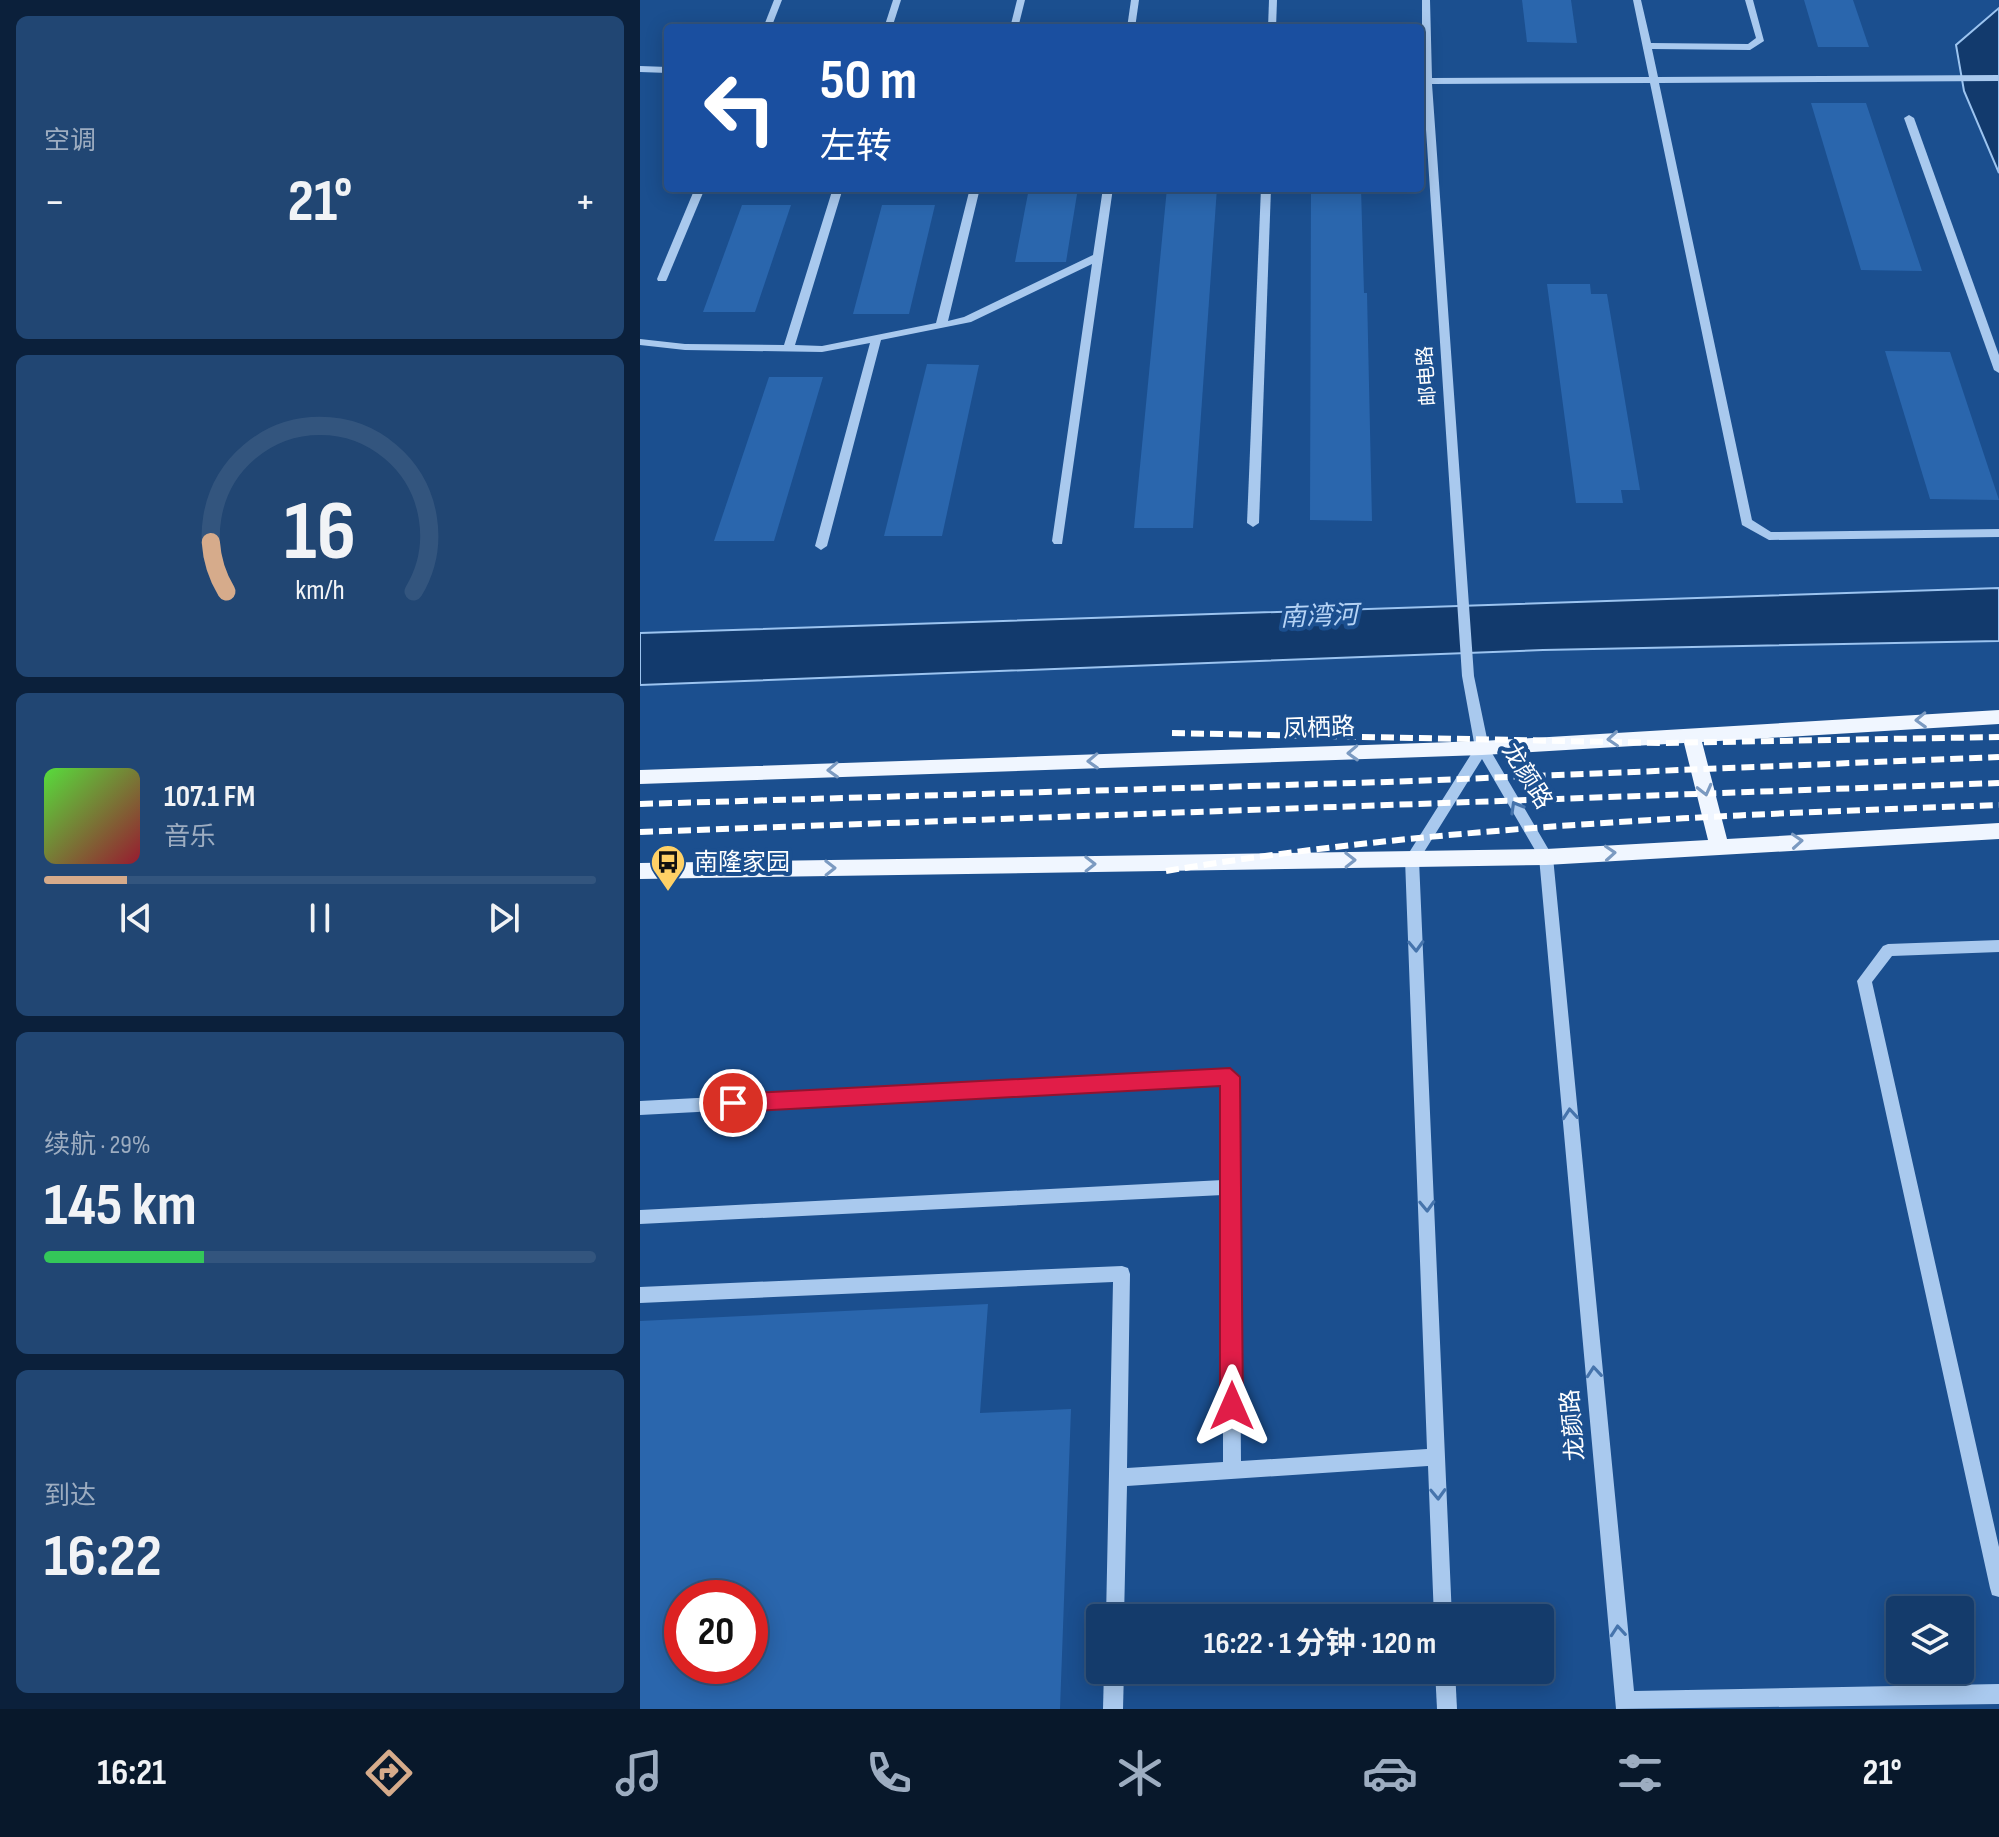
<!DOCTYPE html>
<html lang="zh">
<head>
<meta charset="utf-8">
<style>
	body { margin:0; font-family:"Sofia Sans Condensed","Noto Sans SC",sans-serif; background:#214673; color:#f1f3f6; height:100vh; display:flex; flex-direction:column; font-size:30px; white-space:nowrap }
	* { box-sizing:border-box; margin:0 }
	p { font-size:26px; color:#9dadc1 }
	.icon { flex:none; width:44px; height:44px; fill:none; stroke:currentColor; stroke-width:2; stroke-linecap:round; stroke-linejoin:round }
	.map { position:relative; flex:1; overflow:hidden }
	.details { display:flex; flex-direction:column; gap:16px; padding:16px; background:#0b203b; width:640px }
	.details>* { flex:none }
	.guide { position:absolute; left:24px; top:24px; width:760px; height:168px; border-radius:8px; box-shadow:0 4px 20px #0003,0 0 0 2px #33557e; background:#1a4fa0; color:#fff; overflow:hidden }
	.fabs { position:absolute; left:1246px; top:1596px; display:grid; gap:16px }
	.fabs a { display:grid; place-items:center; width:88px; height:88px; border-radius:8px; background:#143b6b; box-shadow:0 4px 20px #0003,0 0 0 2px #33557e; font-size:40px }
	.speed { position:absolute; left:24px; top:1580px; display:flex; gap:16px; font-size:40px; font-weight:700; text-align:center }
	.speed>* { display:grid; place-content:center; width:104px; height:104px; border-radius:50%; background:#143b6b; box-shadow:0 4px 20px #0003,0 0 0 2px #33557e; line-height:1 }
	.speed .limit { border:12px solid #d22; background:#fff; color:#111 }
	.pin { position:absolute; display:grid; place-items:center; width:68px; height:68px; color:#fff; margin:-34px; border:4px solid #fff; border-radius:50%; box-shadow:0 2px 8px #0007 }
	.me { position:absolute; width:88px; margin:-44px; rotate:0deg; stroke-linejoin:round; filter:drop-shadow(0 0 6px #0008) }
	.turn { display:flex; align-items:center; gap:28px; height:168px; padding:0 24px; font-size:36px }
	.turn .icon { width:104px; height:104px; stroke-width:2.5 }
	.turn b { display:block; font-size:56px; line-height:68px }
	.big { font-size:60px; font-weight:700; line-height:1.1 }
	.details .widget { flex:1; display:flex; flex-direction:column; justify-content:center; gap:12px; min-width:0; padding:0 28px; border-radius:12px; background:#214673 }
	.details .dial { align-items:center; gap:0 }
	.dial svg { height:208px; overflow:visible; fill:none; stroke:#33557e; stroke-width:7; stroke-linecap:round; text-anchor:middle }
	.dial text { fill:#f1f3f6; stroke:none }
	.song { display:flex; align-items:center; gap:24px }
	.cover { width:96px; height:96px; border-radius:12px; background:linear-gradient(135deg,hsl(110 70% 55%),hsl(350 70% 35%)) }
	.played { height:8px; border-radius:4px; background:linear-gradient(90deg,#d6ab8b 15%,#33557e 15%) }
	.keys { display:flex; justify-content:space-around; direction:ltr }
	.heat { display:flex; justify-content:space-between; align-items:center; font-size:44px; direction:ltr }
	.charge { height:12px; border-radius:6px; background:linear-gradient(90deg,#34c759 29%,#33557e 0) }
	.trip { position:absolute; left:446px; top:1604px; width:468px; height:80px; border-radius:8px; background:#143b6b; box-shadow:0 4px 20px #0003,0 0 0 2px #33557e; font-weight:700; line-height:80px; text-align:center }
	.menu { display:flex; height:128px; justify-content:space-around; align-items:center; background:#08182b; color:#9dadc1 }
	.menu .icon { width:56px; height:56px }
	.menu .active { color:#d6ab8b }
	.menu b { font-size:36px; color:#f1f3f6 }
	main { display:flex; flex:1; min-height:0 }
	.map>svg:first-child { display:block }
</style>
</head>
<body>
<main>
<section class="details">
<div class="widget"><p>空调</p>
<div class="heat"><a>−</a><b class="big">21°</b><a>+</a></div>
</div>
<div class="widget dial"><svg viewBox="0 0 100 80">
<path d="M14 69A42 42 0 1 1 86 69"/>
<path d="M14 69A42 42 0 0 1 8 50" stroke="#d6ab8b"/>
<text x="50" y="56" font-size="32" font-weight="700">16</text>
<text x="50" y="72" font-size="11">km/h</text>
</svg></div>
<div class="widget">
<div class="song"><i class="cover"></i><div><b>107.1 FM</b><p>音乐</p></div></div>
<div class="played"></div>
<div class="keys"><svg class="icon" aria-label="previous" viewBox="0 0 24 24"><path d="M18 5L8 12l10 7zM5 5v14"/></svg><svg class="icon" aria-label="pause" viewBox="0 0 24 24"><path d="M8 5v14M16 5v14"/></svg><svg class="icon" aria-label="next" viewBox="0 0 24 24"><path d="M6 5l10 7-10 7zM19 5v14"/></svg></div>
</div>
<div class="widget"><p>续航 · 29%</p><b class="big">145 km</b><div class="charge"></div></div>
<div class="widget"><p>到达</p><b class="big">16:22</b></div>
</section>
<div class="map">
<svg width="1359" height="1709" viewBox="0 0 1359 1709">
	<rect width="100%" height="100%" fill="#1b4f8f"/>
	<g fill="#123a6d" stroke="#9cc4f0" stroke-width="2">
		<path d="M1359,8V173L1324,91L1316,45Z"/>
		<path d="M1359,588V641L903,650L0,685V633Z"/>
	</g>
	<g fill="#2a66ad" fill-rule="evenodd">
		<path d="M882,0H931L937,43L887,42Z"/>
		<path d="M1164,0H1213L1229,47H1178Z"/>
		<path d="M1171,103H1226L1282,271L1221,270Z"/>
		<path d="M389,188H438L426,262H375Z"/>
		<path d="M527,188H577L553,528H494Z"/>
		<path d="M671,188H721L724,293H727L732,521L670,520Z"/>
		<path d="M102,205H151L115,312H63Z"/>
		<path d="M242,205H295L269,314H213Z"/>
		<path d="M907,284H950L951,294H967L1000,490H981L983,503H936Z"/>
		<path d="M1245,351L1310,352L1359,500L1290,499Z"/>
		<path d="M287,364L339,365L302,536H244Z"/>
		<path d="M129,377H183L134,541H74Z"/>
		<path d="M348,1304L340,1413L431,1409L420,1709H0V1321ZM42,1598H110V1666H42Z"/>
	</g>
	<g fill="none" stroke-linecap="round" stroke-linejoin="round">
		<g fill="#a9c9ee" fill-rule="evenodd">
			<path d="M134,0H142L131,28H123Z"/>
			<path d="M253,0H261L252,28H244Z"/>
			<path d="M377,0H385L378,28H370Z"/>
			<path d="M491,0H499L495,28H487Z"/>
			<path d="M629,0H637L636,28H628Z"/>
			<path d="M782,0H790L792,78L1009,77L993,0H1001L1011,43L1108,44L1116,38L1105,0H1113L1124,41L1110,50L1012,49L1018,77L1359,75V81L1019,83L1112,520L1131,532L1359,529V537L1129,540L1102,525L1010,83L792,84L834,676L849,748L913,857L994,1691L1359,1684V1704L976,1709L899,857L842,759L779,860L812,1618H794L788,1466L487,1486L484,1618H466L473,1282L0,1303V1287L482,1266L488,1268L490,1274L487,1468L583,1462V1195L0,1224V1210L583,1180L582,1084L0,1115V1101L590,1070L595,1072L598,1077L601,1461L787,1449L765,859L835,748L822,676L783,84H780V78H782Z"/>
			<path d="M0,66L28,67V73L0,72Z"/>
			<path d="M1269,115L1274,118L1359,355V373L1354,370L1264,118Z"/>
			<path d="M55,188H65L27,279L26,281H18L17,279Z"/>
			<path d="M193,188H203L155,345L182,346L296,323L330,188H340L308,321L324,317L453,255L463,188H473L422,544H414L412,541L452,264L331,322L241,340L187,546L181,550L175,546L230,343L182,352L45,350L0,345V339L45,344L144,345Z"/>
			<path d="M621,188H631L619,523L613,527L607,523Z"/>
			<path d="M1359,940V952L1252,956L1232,982L1359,1547V1597L1352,1595L1350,1588L1217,981L1243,946L1248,944Z"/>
			<path d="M464,1670H484L483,1709H463Z"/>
			<path d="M795,1670H815L817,1709H797Z"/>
		</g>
		<path fill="#f0f6ff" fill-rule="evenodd" d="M1359,710V724L1062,742L1087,839L1359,823V839L906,865L0,879V863L906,849L1068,840L1044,743L842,755L0,784V770L842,741Z"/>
		<g stroke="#fff" stroke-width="6" stroke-dasharray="13 6" stroke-linecap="butt">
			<path d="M532,733L1022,743L1359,737"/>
			<path d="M0,804L747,782L1359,757"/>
			<path d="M0,832L1359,783"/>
			<path d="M526,871C801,825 1081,815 1359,805"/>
		</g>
	</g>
	<defs><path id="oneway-chevron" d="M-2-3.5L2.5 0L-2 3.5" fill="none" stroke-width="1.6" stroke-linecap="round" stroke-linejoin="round" transform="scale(2)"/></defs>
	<g stroke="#7b9ac1">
		<use href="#oneway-chevron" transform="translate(1281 720) rotate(178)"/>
		<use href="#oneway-chevron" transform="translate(973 739) rotate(176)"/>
		<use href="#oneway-chevron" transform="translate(713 753) rotate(178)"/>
		<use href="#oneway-chevron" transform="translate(453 761) rotate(178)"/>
		<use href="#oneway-chevron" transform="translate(193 770) rotate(178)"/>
		<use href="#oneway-chevron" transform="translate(1065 790) rotate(76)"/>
		<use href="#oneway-chevron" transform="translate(1157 841) rotate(-4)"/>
		<use href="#oneway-chevron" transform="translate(970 853) rotate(-4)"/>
		<use href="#oneway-chevron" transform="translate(710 860) rotate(-1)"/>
		<use href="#oneway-chevron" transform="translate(450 864) rotate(-1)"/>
		<use href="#oneway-chevron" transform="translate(190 868) rotate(-1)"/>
	</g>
	<g stroke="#4674ac">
		<use href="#oneway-chevron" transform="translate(876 807) rotate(-120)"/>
		<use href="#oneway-chevron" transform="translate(776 946) rotate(88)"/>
		<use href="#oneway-chevron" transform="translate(930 1114) rotate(-95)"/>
		<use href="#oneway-chevron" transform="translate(787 1206) rotate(88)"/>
		<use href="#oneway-chevron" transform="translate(954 1372) rotate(-95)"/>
		<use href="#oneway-chevron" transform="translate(798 1494) rotate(88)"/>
		<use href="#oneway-chevron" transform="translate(978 1631) rotate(-95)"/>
	</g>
	<path fill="#e11d48" stroke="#92132f" stroke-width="2" d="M590,1068L600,1077L603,1406L600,1414L592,1418L584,1414L580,1406V1086L93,1112L83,1103L93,1094Z"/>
	<defs>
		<g id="bus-pin" transform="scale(1.8)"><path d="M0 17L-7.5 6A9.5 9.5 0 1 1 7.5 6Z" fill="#ffd166" stroke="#1b4f8f"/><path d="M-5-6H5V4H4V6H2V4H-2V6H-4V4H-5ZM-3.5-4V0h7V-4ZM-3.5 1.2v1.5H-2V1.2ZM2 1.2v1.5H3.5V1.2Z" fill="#111"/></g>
	</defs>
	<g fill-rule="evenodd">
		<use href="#bus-pin" x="28" y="862"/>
	</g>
	<g text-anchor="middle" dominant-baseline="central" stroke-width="8" stroke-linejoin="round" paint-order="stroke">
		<g font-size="20" fill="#fff" stroke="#1b4f8f">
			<text transform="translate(787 376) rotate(-94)">邮电路</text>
		</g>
		<g font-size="24" fill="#fff" stroke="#1b4f8f">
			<text transform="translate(679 728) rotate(-2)">凤栖路</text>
			<text transform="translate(887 776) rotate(58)">龙颜路</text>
			<text transform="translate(933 1425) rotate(-95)">龙颜路</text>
		</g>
		<g font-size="24" fill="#fff" stroke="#1b4f8f" text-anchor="start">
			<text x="54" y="862">南隆家园</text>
		</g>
		<g font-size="26" font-style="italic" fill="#b5d3f5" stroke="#1b4f8f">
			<text transform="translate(679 617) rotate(-2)">南湾河</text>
		</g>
	</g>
</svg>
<div class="fabs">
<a><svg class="icon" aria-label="layers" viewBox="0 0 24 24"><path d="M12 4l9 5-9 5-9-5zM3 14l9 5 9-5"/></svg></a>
</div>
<div class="speed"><div class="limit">20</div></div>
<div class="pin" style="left:93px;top:1103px;background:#d93025"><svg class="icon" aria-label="arrive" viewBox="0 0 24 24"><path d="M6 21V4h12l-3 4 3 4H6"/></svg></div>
<svg class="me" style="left:592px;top:1406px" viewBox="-20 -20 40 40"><path d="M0-17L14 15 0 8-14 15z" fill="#e11d48" stroke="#fff" stroke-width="4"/></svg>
<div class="trip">16:22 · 1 分钟 · 120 m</div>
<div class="guide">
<div class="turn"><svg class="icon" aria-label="left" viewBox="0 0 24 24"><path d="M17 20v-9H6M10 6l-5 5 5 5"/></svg><div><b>50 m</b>左转</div></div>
</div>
</div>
</main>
<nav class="menu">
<b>16:21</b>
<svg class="icon active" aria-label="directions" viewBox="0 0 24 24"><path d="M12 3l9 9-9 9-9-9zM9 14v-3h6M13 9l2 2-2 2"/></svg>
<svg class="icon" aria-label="music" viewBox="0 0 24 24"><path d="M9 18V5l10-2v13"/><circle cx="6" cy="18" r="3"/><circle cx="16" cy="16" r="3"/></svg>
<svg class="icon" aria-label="phone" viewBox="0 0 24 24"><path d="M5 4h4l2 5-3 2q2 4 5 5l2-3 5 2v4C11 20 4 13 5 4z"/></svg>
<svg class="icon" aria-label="climate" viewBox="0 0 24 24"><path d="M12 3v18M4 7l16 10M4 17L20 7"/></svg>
<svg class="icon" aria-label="car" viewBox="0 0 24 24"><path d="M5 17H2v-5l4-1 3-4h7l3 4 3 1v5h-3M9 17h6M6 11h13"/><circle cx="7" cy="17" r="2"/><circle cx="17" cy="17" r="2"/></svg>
<svg class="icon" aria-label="filters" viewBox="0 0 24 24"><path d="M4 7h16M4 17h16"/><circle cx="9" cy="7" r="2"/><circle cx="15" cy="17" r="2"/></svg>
<b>21°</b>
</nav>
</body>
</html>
